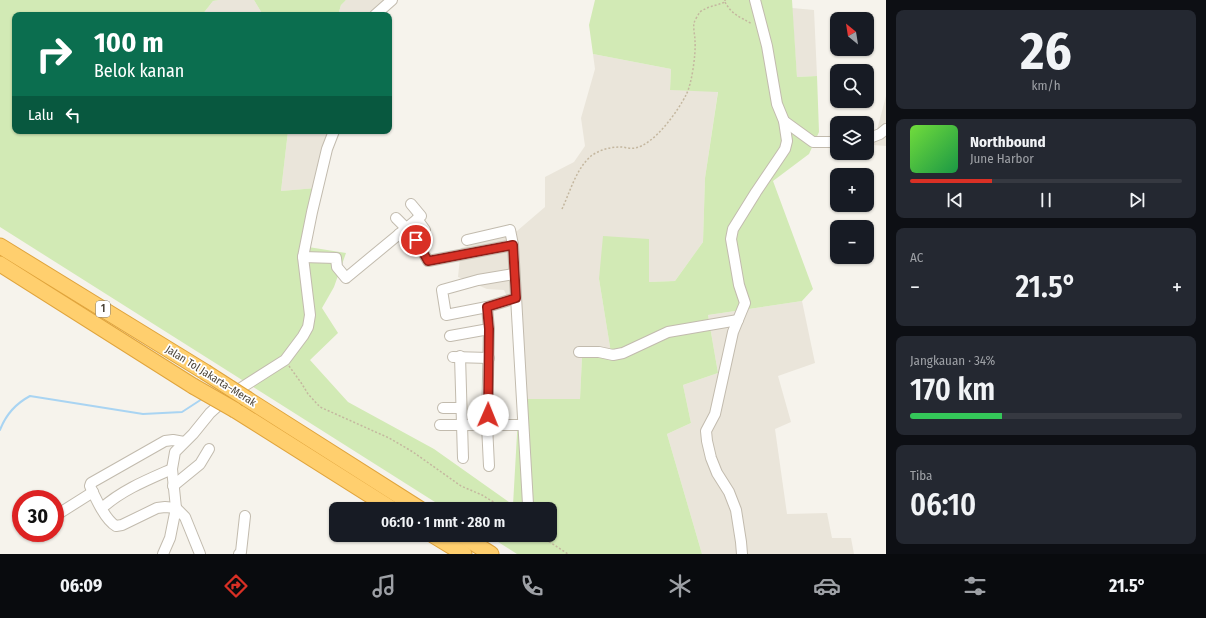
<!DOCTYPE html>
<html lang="id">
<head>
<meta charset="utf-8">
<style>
	body { margin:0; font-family:"Fira Sans Condensed",sans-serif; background:#242831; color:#f1f3f6; height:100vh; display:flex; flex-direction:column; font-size:15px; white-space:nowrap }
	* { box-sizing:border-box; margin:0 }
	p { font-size:13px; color:#9ea1a6 }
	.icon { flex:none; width:22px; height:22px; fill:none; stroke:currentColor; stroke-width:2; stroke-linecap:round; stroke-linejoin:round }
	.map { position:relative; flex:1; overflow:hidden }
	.details { display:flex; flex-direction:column; gap:10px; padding:10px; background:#0d0f14; width:320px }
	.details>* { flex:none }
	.hud { position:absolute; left:12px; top:12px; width:380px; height:122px; border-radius:8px; box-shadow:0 1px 3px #0004; background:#0b6e4f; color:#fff; overflow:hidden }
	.needle { width:26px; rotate:330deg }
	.tools { position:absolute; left:830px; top:12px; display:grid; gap:8px }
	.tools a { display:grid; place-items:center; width:44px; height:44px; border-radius:8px; background:#171b24; box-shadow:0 1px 3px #0004; font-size:20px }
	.speed { position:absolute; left:12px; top:490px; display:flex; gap:8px; font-size:20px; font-weight:700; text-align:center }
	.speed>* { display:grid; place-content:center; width:52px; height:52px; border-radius:50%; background:#171b24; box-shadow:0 1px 3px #0004; line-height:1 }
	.speed .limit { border:6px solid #d22; background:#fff; color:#111 }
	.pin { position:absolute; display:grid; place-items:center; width:34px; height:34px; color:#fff; margin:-17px; border:2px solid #fff; border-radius:50%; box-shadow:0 1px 4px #0007 }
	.me { position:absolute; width:44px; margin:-22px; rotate:1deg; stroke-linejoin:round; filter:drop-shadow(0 0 3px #0008) }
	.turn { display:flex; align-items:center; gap:14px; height:84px; padding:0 16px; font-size:18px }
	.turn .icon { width:52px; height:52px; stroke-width:2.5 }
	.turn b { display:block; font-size:28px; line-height:34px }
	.then { display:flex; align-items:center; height:38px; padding:0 16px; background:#0003; gap:8px; font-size:15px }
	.big { font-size:30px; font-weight:600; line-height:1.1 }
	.details .widget { flex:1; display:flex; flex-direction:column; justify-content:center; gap:6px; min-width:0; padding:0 14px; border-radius:8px; background:#242831 }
	.details .dial { align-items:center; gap:0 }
	.dial b { font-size:52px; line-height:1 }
	.song { display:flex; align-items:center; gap:12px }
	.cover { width:48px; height:48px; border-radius:6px; background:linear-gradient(135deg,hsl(100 70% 55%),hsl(140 70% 35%)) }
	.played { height:4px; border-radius:2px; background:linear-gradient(90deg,#d93025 30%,#363941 30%) }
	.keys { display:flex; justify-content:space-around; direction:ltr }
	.heat { display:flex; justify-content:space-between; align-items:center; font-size:22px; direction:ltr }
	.charge { height:6px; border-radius:3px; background:linear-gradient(90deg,#34c759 34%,#363941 0) }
	.trip { position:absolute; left:329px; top:502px; width:228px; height:40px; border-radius:8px; background:#171b24; box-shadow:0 1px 3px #0004; font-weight:600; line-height:40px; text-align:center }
	.dock { display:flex; height:64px; justify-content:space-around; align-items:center; background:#090b0e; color:#9ea1a6 }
	.dock .icon { width:28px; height:28px }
	.dock .active { color:#d93025 }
	.dock b { font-size:18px; color:#f1f3f6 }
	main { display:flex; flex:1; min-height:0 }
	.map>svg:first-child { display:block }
</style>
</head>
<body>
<main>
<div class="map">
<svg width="886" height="554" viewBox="0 0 886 554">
	<rect width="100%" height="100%" fill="#f6f3ec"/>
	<g fill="#eae5da">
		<path d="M219,0H254L263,15H202L213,1Z"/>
		<path d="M346,0H391L373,15H338L341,5Z"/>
		<path d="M792,8L814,10L817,76L797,77Z"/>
		<path d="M593,54L671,69L670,90L718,91L705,178L703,242L675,281L649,282L599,279L611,353L582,357L580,399H519L522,329L504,290L487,289L458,277L461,248L517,231L545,207V177L574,162L585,146L581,118L595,69Z"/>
		<path d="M886,96V146L873,145Z"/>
		<path d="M288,131H335L316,188L281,191Z"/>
		<path d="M802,301L815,363L778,376L791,422L775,429L787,514L827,513L832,538H851L854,554H702L667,434L691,423L683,385L718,373L708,315Z"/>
	</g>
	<g fill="#d2eab5">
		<path d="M0,0H219L213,1L202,15H15V131H288L281,191L316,188L302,246L346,253L334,287L322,308L338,333L310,360L348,402L434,449L513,505L519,399H580L582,357L611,353L599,279L603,236L649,239V282L675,281L703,242L705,178L718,92L670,90L671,69L593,54L589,25L595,0H792L797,77L817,76L819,132L809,154L773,181L813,289L802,301L708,315L718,373L683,385L691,423L667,434L702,554H517L487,535H550V509H446L0,227Z"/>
		<path d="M254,0H346L341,5L338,15H263Z"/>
	</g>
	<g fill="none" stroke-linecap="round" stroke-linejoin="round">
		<path stroke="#a9d4f2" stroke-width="2" d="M0,430C6,414 15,404 30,396L143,414L182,412L202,399"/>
		<g stroke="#c2bbae" stroke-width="12">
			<g id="minor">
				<path d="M375,15L392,0"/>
				<path d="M784,121L813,142H837"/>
				<path d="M867,139L880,134L886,129"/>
				<path d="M396,218L406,228"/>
				<path d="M417,219L425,230"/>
				<path d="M399,234L409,244L416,240L428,261L513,245L510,230L467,240"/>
				<path d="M513,245L528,504"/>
				<path d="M303,257L336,258L337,267L346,278L421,216L411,204"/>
				<path d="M514,274L478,280L442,290L446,315L487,307L516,298"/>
				<path d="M487,307L489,329L487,425L489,466"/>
				<path d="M450,336L489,329"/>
				<path d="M579,352H599L613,355L623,353L668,332L738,320"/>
				<path d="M460,356L463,458"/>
				<path d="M453,357L489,358"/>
				<path d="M443,408H461"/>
				<path d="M440,425H523"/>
				<path d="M184,442L173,440L165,441L91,483L90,486C95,497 105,520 116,526L122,525L157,508L165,507L176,508L185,517L200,554"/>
				<path d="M173,486L200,464L209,449"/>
				<path d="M102,508C122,490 147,480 172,469"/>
				<path d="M55,516L93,492"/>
				<path d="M163,554L170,538L176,508L172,469L175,452L193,434L210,413L230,395L285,360L303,336L308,327L310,315L303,257L312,212L327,149L334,131"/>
				<path d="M239,554L241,552L245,516"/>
				<path d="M742,554L741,542L736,510L729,492L717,473L711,458L707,441L706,431L715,414L733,332L745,303L739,285L734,256L731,239L733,229L756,192L781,155L785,149L787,141L784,121L777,104L767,46L755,0"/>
			</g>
		</g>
		<g stroke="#e0a43c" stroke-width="17">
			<g id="highway">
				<path d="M0,246L205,372"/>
				<path d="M0,264L193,386"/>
				<path d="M247,399L420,509"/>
				<path d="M235,410L392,509"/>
				<path d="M433,535L464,554"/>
				<path d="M461,535L491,554"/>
			</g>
		</g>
		<g stroke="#c4b79f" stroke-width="1.5" stroke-dasharray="2 2" stroke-linecap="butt">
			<path d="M725,2C732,15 739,16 752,24"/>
			<path d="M562,209C570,192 576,169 591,156C599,150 610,147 620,147C625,147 630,149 635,148C654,145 678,111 686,95C692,84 696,53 695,41C695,35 693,29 694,23C695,20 698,15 700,12C708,6 716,6 725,2V0"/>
			<path d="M289,366L302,384L308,394L320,407L389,438L413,452L461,486L482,495L505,509"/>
			<path d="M539,535L568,554"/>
		</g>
		<use href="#minor" stroke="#fff" stroke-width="10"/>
		<use href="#highway" stroke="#ffcf6e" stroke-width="15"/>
		<g stroke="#e0a43c" stroke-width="17" stroke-linecap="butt">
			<g id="highway-bridge">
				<path d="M205,372L247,399"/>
				<path d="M193,386L235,410"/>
			</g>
		</g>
		<use href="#highway-bridge" stroke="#ffcf6e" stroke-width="15"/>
	</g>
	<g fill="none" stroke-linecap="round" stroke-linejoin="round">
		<g stroke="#8d1f18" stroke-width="10">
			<path id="route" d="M416,240L428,261L513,245L516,298L487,307L489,329L488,415"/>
		</g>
		<use href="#route" stroke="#d93025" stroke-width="7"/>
	</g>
	<g text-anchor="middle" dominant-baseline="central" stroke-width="3.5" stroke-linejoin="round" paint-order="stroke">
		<rect fill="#fff" stroke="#817c74" stroke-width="1" x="96" y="301" width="14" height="16" rx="3"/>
		<g font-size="10" font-weight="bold" fill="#4b4439">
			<text x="103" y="309">1</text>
		</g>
		<g font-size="11" fill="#4b4439" stroke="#fff">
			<text transform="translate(211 376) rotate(32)">Jalan Tol Jakarta–Merak</text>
		</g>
	</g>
</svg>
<div class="tools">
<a><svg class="needle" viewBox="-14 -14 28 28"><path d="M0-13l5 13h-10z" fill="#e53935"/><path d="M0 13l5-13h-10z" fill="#9ea1a6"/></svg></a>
<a><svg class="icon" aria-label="search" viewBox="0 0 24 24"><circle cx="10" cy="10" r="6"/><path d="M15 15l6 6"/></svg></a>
<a><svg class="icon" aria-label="layers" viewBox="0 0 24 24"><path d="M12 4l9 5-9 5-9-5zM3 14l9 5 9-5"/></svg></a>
<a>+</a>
<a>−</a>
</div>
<div class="speed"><div class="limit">30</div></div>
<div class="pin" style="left:416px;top:240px;background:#d93025"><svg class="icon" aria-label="arrive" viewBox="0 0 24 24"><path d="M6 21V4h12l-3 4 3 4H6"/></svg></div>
<svg class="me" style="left:488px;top:415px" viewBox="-20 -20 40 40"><circle r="19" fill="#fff"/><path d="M0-13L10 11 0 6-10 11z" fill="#d93025"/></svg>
<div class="trip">06:10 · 1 mnt · 280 m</div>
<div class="hud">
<div class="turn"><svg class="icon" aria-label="right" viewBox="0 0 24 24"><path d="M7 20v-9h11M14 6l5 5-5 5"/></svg><div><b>100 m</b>Belok kanan</div></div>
<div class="then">Lalu<svg class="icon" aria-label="left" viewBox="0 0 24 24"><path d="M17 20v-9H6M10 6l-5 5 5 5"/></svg></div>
</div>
</div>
<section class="details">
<div class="widget dial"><b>26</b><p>km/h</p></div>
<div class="widget">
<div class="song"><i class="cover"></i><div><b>Northbound</b><p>June Harbor</p></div></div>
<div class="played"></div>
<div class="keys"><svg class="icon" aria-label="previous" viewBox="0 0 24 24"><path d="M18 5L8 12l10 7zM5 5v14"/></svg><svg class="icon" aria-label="pause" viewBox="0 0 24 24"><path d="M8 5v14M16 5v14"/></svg><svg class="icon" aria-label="next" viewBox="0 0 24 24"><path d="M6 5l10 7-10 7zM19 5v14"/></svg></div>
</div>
<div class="widget"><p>AC</p>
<div class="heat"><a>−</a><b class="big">21.5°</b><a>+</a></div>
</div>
<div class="widget"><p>Jangkauan · 34%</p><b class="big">170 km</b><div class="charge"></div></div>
<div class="widget"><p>Tiba</p><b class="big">06:10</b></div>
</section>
</main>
<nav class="dock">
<b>06:09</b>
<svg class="icon active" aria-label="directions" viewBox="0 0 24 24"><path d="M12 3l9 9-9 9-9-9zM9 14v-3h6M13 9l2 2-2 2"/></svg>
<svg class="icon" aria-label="music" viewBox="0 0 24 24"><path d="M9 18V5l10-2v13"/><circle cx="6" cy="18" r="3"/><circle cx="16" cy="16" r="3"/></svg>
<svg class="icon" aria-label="phone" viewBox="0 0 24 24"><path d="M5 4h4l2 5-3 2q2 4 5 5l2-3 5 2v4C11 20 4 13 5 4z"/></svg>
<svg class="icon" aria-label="climate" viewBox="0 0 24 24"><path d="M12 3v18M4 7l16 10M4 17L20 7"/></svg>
<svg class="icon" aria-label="car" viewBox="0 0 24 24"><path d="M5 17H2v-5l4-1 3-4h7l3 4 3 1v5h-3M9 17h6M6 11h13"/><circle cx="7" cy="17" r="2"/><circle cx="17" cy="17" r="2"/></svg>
<svg class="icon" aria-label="filters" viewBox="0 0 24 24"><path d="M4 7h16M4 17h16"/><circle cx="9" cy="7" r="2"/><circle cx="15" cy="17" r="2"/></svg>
<b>21.5°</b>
</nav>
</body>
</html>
